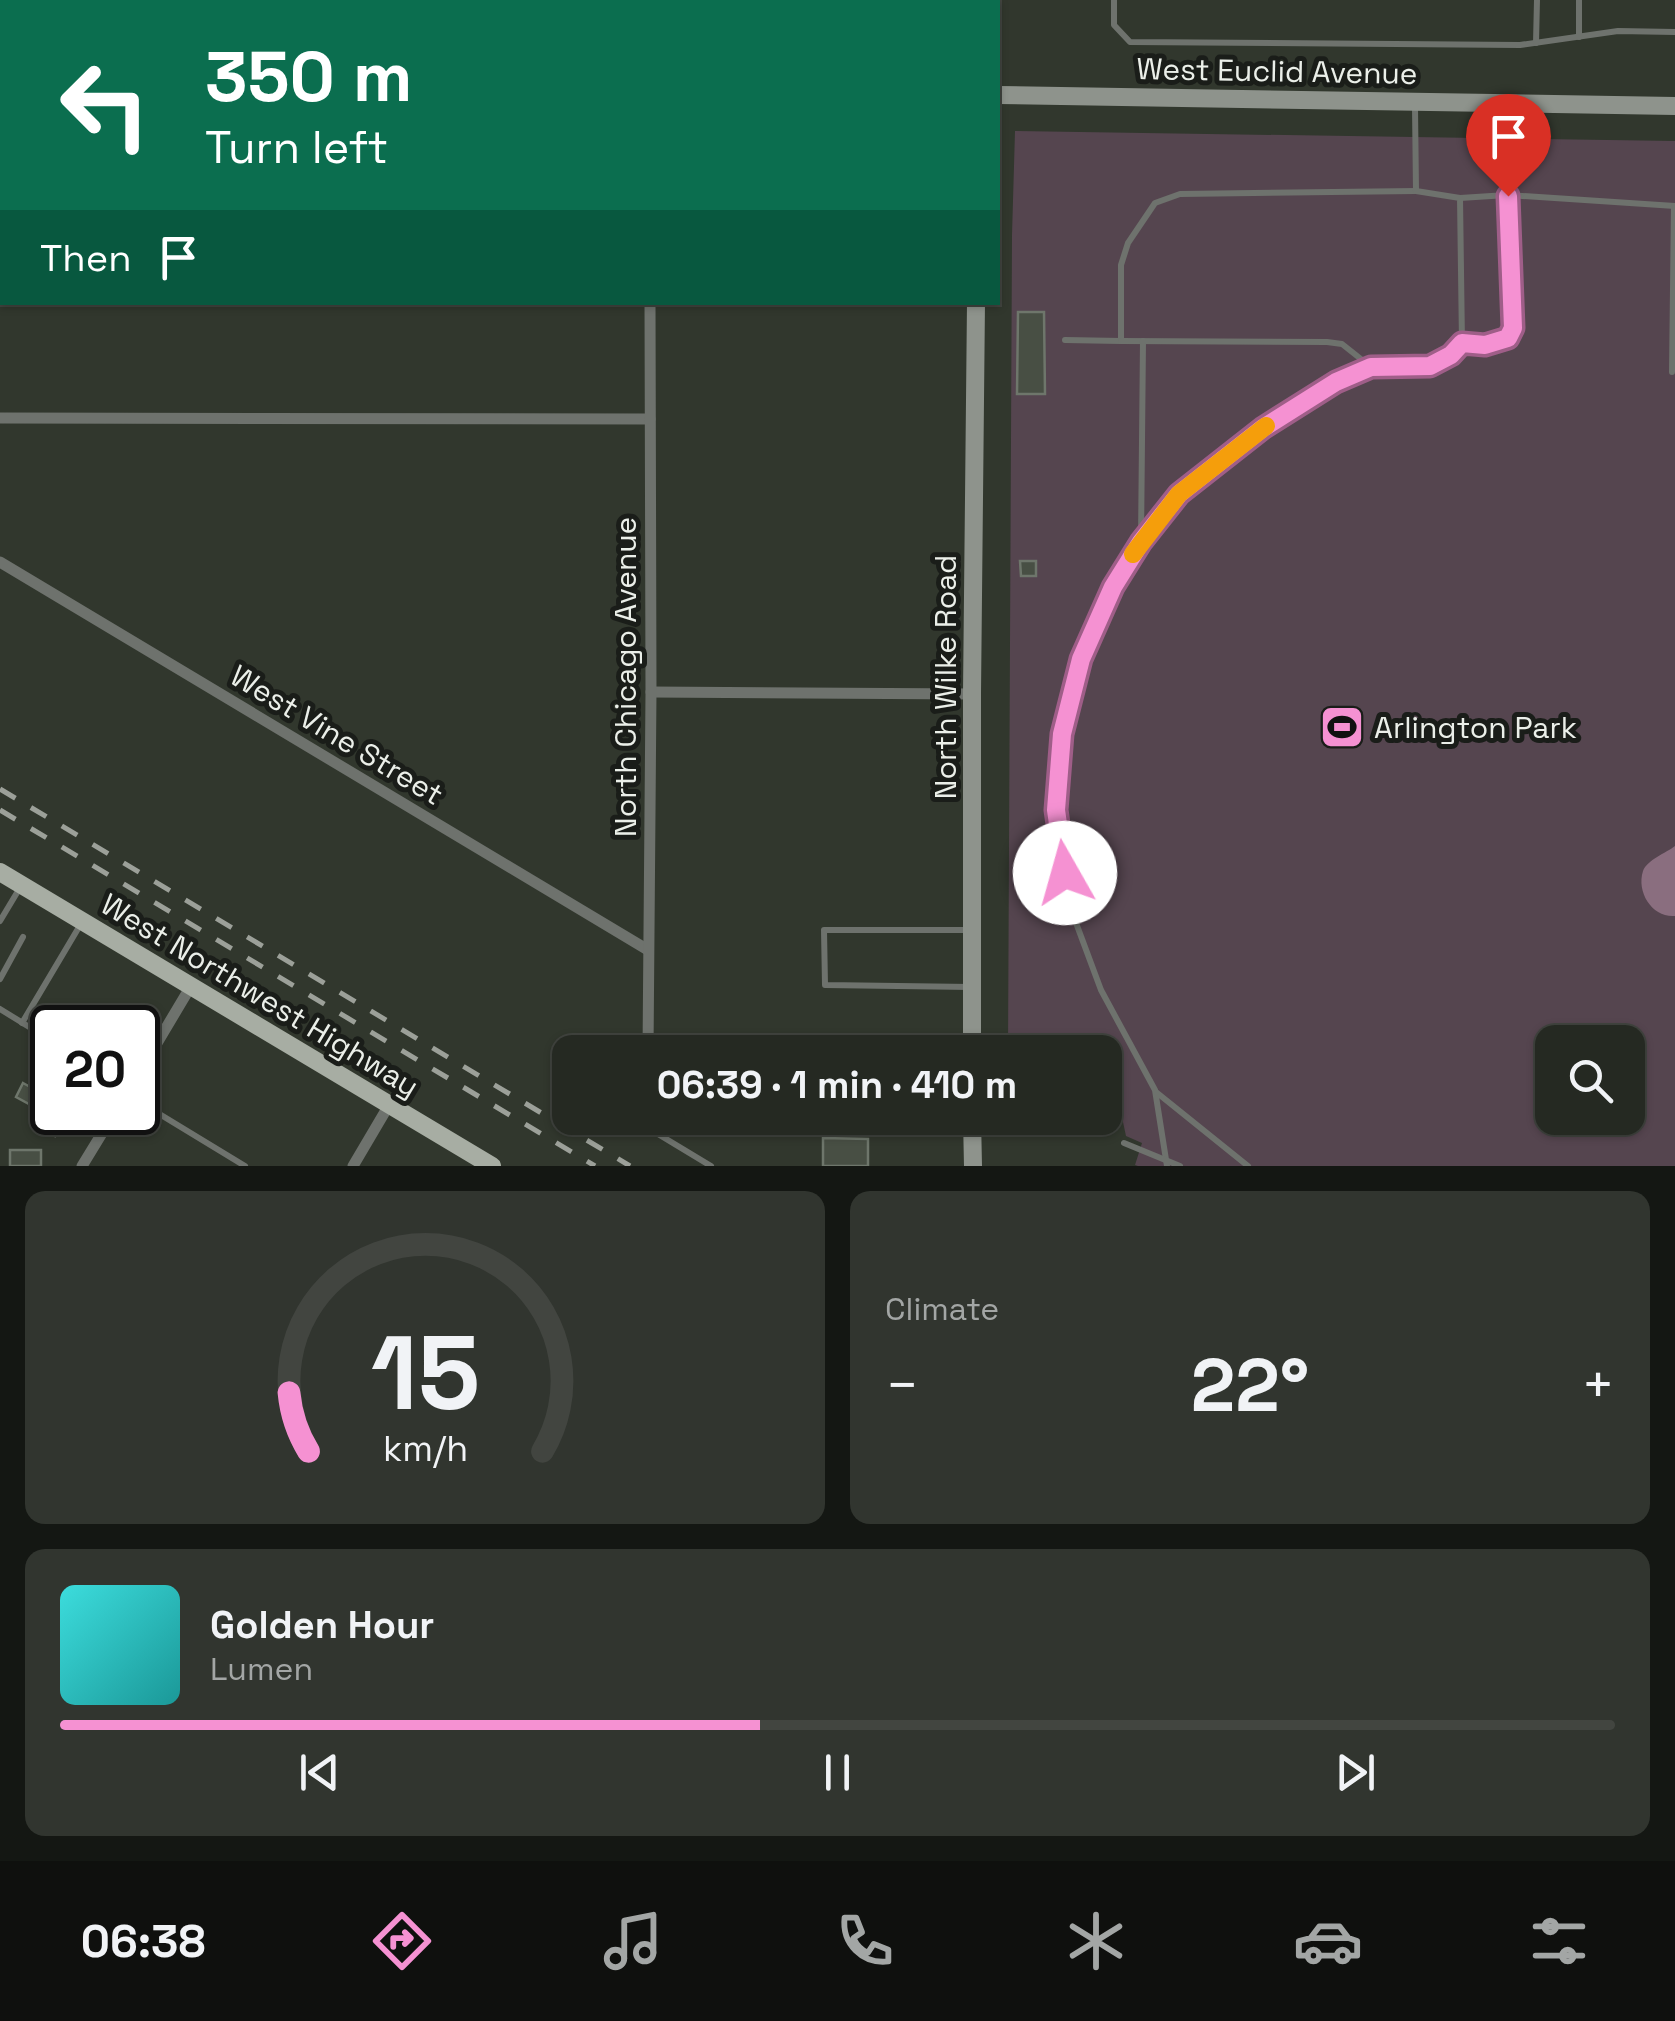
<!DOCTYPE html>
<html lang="en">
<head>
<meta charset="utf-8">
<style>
	body { margin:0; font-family:"Space Grotesk",sans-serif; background:#31352f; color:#f1f3f6; height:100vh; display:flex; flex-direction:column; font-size:38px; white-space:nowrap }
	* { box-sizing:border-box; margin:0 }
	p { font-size:32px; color:#a3a6a5 }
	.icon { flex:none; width:55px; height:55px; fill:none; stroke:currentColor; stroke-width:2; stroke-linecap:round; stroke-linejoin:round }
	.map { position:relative; height:1166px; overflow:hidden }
	.details { display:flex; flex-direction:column; gap:25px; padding:25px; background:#141713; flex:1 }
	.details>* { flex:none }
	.top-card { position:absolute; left:0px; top:0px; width:1000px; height:305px; box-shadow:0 2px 8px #0004,0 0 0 2px #424540; background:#0b6e4f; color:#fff; overflow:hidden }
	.fabs { position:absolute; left:1535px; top:1025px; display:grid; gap:20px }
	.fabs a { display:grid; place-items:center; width:110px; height:110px; border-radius:20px; background:#252922; box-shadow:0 2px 8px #0004,0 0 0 2px #424540; font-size:50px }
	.speed { position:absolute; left:30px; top:1005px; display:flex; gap:20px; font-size:50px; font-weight:700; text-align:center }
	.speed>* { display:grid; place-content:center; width:130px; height:130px; border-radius:50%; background:#252922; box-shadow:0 2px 8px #0004,0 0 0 2px #424540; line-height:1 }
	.speed .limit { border:5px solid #111; border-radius:15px; background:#fff; color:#111 }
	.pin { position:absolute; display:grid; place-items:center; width:85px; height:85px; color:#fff; margin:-102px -42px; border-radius:50% 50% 50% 0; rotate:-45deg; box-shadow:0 0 10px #0007 }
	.pin .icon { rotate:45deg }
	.me { position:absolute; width:110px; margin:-55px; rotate:353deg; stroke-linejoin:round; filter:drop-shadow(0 0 8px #0008) }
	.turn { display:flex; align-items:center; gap:35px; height:210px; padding:0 40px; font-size:45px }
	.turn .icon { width:130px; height:130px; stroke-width:2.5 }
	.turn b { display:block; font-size:70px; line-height:85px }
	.then { display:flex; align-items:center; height:95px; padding:0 40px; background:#0003; gap:20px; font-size:38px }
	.big { font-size:75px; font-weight:800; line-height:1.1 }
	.details .widget { flex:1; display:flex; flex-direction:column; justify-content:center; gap:15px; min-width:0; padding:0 35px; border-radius:20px; background:#31352f }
	.details .dial { align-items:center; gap:0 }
	.dial svg { height:260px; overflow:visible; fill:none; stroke:#424540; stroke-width:7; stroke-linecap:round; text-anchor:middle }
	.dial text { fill:#f1f3f6; stroke:none }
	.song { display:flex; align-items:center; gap:30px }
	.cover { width:120px; height:120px; border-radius:15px; background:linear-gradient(135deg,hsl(180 70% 55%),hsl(180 70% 35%)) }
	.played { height:10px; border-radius:5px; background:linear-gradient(90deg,#f591d2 45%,#424540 45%) }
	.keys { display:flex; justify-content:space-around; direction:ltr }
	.heat { display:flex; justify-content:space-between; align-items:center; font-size:55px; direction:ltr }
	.details .tiles { flex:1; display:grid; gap:25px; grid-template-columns:1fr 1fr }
	.widget:last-child { grid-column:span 2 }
	.trip { position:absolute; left:552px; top:1035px; width:570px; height:100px; border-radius:20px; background:#252922; box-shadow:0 2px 8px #0004,0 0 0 2px #424540; font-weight:800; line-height:100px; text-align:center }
	.dock { display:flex; height:160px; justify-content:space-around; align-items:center; background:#0f100e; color:#a3a6a5 }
	.dock .icon { width:70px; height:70px }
	.dock .active { color:#f591d2 }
	.dock b { font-size:45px; color:#f1f3f6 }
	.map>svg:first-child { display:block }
</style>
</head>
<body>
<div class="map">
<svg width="1675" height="1166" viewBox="0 0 1675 1166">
	<rect width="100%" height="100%" fill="#31372d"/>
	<path fill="#55454f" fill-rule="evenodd" d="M1015,131L1675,141V1166H1138L1135,1165L1142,1143L1126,1136L1117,1094L1105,1093V1052H1008L1012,235ZM1552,1042H1628V1118H1552Z"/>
	<path fill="#8a6e7f" d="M1675,846V916C1653,918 1636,893 1643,871C1647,860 1666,853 1675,846Z"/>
	<g fill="#484f44" stroke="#6e766b" stroke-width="2.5">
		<path d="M1018,312H1044L1045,394H1017Z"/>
		<path d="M1020,561H1036V576H1021Z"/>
		<path d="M23,1083L52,1099V1112H68L55,1136L36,1126L40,1119L34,1115L38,1109L16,1097Z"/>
		<path d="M823,1138L868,1139V1166H823Z"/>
		<rect x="10" y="1150" width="31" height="16"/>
	</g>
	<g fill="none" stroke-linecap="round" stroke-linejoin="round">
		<g stroke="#6e726d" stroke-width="6">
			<path d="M1114,0V25L1130,42L1520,45L1618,31L1675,32"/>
			<path d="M1579,37V0"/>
			<path d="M1536,43L1537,0"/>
			<path d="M1460,198L1507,195L1675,206"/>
			<path d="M1065,340L1121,341V265L1128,243L1155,203L1180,194L1416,191"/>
			<path d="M1121,341L1327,342L1342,344L1371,367L1336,382L1263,428L1179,493L1141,542L1113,587L1081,659L1062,735L1057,810L1069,904L1101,990L1155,1090L1167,1166"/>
			<path d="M1462,343L1485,345L1508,338L1513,328L1507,195"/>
			<path d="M1371,367C1409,366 1434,374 1462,343L1460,198L1416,191L1415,107"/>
			<path d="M1672,372L1674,206"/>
			<path d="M1141,540L1143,341"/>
			<path d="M0,921L21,886"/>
			<path d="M970,930H824L825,985L971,987"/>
			<path d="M0,979L23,937"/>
			<path d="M0,1009L52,1041"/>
			<path d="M22,1023L82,922"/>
			<path d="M835,1043L970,1046"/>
			<path d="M1156,1092L1248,1166"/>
			<path d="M138,1101L245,1166"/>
			<path d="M648,1128L711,1166"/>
			<path d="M1124,1143L1180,1166"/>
		</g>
		<g stroke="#6e726d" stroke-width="11">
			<path d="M199,0V2"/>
			<path d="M0,418L650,419"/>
			<path d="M0,562L648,950"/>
			<path d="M651,692L972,694"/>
			<path d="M648,1052L651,692L650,302"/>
			<path d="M138,1075L191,986"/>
			<path d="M647,1128V1118"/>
			<path d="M82,1166L115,1112"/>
			<path d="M353,1166L389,1105"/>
		</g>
		<g stroke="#8e938c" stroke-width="18">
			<path d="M980,2V0"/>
			<path d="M998,95L1675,106"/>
			<path d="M0,96H2"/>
			<path d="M972,1052V694L976,302"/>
			<path d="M972,1118L973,1166"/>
		</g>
		<path stroke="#a7ada3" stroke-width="18" d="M0,872L492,1166"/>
		<g stroke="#9ca099" stroke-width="5" stroke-dasharray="18 18" stroke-linecap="butt">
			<path d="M0,789L630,1166"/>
			<path d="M0,810L595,1166"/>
		</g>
	</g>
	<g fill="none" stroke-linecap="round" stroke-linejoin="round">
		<g stroke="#9f5e88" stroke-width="25">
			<path id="route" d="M1065,873L1056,810L1062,734L1081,659L1113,587L1141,542L1179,494L1263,428L1336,382L1371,367L1430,366L1451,355L1462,343L1485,345L1508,338L1513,328L1508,196"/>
		</g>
		<use href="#route" stroke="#f591d2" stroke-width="18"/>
		<path stroke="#f59e0b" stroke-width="18" d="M1133,554L1179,494L1266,426"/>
	</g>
	<defs>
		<g id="stadium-square" transform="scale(2.25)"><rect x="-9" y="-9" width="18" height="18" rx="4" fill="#f591d2" stroke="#1a1d19"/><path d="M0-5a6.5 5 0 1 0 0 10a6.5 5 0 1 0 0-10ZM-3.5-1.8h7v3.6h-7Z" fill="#111"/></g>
	</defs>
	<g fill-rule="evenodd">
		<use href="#stadium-square" x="1342" y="727"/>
	</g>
	<g text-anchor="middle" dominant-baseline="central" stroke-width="10" stroke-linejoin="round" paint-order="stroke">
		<g font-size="30" fill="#ebefe9" stroke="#1a1d19">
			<text transform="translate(1277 71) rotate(1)">West Euclid Avenue</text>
			<text transform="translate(625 677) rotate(-90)">North Chicago Avenue</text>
			<text transform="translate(945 677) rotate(-90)">North Wilke Road</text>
			<text transform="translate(337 735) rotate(31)">West Vine Street</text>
			<text transform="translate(260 995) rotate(31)">West Northwest Highway</text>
		</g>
		<g font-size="30" fill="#ebefe9" stroke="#1a1d19" text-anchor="start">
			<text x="1374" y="727">Arlington Park</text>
		</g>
	</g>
</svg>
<div class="fabs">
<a><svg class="icon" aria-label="search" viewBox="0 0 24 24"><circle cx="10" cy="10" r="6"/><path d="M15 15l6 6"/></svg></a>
</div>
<div class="speed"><div class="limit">20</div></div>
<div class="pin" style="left:1508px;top:196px;background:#d93025"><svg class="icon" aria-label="arrive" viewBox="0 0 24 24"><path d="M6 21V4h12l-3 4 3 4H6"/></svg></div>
<svg class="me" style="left:1065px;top:873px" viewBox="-20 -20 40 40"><circle r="19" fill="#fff"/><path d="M0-13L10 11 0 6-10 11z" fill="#f591d2"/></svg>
<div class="trip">06:39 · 1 min · 410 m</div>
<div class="top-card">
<div class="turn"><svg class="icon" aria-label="left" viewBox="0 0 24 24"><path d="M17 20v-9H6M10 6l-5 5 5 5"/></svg><div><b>350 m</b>Turn left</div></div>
<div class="then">Then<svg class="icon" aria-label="arrive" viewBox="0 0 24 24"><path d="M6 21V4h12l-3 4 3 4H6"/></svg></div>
</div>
</div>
<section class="details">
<div class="tiles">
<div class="widget dial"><svg viewBox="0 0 100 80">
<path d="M14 69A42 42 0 1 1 86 69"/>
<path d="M14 69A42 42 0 0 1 8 51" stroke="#f591d2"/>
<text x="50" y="56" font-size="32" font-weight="700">15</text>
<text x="50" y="72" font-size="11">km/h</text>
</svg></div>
<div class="widget"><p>Climate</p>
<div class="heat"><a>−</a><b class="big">22°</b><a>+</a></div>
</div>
<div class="widget">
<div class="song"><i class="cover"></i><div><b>Golden Hour</b><p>Lumen</p></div></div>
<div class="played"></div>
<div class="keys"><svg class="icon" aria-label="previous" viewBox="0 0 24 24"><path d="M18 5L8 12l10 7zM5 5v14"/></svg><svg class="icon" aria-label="pause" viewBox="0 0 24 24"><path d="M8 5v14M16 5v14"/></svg><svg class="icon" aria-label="next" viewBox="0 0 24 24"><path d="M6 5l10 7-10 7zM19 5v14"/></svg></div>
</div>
</div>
</section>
<nav class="dock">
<b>06:38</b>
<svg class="icon active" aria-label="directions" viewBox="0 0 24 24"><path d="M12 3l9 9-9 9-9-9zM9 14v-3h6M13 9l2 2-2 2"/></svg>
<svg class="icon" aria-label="music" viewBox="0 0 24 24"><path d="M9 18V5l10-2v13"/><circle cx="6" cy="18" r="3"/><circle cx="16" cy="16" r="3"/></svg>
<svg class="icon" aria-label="phone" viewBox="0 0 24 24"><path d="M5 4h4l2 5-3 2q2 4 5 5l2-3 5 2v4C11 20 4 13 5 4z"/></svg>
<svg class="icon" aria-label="climate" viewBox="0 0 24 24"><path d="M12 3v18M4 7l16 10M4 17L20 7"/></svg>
<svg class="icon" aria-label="car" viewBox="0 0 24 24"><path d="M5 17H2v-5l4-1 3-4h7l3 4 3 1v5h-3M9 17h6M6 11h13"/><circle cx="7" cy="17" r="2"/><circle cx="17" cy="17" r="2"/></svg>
<svg class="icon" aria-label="filters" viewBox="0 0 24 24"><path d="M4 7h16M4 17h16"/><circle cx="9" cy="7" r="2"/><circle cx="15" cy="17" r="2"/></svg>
</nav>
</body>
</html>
